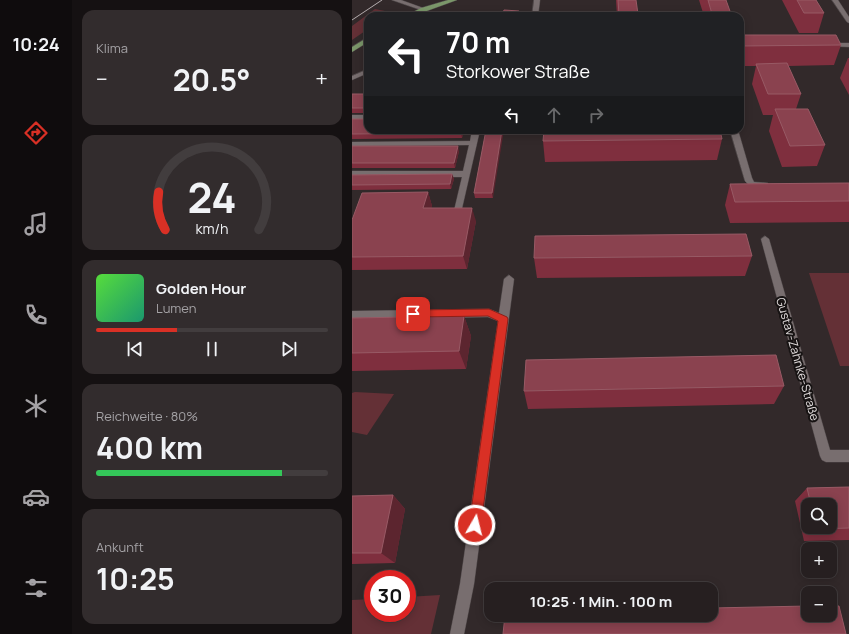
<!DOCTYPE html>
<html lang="de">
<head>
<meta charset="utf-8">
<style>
	body { margin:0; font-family:Manrope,sans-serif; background:#322c2d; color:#f1f3f6; height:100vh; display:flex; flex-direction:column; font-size:15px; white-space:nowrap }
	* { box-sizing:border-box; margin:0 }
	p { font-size:13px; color:#a4a2a5 }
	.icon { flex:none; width:22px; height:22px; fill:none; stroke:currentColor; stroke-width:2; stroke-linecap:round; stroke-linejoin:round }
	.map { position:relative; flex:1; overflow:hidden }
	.drawer { display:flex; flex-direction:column; gap:10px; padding:10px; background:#151112; width:280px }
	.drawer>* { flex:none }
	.banner { position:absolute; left:12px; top:12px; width:380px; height:122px; border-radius:12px; box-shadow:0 2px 10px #0003,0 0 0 1px #423d3e; background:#202124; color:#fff; overflow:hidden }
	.buttons { position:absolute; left:449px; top:498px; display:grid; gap:8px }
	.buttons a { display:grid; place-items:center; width:36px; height:36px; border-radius:8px; background:#261f20; box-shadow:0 2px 10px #0003,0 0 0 1px #423d3e; font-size:20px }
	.speed { position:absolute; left:12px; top:570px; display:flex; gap:8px; font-size:20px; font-weight:700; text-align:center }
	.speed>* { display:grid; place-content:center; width:52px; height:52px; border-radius:50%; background:#261f20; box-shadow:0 2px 10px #0003,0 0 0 1px #423d3e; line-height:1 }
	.speed .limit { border:6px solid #d22; background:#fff; color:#111 }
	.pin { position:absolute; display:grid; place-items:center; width:34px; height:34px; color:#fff; margin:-17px; border-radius:8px; box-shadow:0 2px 6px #0006 }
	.me { position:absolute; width:44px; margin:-22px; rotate:8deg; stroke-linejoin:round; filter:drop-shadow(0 0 3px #0008) }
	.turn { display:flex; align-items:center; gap:14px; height:84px; padding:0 16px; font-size:18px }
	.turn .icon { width:52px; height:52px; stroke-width:2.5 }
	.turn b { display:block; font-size:28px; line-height:34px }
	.lanes { display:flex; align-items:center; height:38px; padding:0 16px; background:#0003; justify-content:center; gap:20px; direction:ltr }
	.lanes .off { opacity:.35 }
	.big { font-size:30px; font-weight:700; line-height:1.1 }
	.drawer .tile { flex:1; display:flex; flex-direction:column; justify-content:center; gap:6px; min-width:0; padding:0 14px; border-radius:12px; background:#322c2d }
	.drawer .dial { align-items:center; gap:0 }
	.dial svg { height:104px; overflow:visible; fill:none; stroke:#423d3e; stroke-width:7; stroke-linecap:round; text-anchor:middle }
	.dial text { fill:#f1f3f6; stroke:none }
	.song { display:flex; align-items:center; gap:12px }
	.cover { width:48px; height:48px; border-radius:6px; background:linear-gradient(135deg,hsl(110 70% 55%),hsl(160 70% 35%)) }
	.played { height:4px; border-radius:2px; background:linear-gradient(90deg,#d93025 35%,#423d3e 35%) }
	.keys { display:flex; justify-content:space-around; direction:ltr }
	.heat { display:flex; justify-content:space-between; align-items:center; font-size:22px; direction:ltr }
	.charge { height:6px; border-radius:3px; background:linear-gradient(90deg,#34c759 80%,#423d3e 0) }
	.trip { position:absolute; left:132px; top:582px; width:234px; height:40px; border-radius:12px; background:#261f20; box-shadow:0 2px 10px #0003,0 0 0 1px #423d3e; font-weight:700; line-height:40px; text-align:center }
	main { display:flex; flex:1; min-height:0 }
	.tab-bar { display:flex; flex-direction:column; width:72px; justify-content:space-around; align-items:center; background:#0f0c0d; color:#a4a2a5 }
	.tab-bar .icon { width:28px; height:28px }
	.tab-bar .active { color:#d93025 }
	.tab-bar b { font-size:18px; color:#f1f3f6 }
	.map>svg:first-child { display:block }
</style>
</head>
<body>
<main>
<nav class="tab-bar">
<b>10:24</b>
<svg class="icon active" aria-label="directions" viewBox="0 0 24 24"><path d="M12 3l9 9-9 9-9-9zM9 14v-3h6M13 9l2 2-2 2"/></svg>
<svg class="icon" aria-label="music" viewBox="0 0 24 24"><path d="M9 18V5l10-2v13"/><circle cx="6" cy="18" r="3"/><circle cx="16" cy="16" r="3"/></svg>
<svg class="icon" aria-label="phone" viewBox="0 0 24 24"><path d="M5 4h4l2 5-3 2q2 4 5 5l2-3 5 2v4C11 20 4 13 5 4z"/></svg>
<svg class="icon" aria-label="climate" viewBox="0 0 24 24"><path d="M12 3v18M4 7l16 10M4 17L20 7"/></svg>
<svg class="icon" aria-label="car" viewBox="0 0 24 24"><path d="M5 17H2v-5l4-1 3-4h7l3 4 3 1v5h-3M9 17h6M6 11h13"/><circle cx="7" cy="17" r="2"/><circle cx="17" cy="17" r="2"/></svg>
<svg class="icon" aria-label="filters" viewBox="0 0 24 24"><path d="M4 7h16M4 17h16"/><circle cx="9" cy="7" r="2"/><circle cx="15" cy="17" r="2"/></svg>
</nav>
<section class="drawer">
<div class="tile"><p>Klima</p>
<div class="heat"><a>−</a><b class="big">20.5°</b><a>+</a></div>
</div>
<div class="tile dial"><svg viewBox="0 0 100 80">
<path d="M14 69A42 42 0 1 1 86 69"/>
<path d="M14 69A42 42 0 0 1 9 40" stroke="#d93025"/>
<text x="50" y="56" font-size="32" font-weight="700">24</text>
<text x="50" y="72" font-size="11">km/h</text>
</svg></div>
<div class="tile">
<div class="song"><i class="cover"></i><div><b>Golden Hour</b><p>Lumen</p></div></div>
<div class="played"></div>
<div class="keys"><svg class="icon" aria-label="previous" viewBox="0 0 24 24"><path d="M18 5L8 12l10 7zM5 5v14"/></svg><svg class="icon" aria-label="pause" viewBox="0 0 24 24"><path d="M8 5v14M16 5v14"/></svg><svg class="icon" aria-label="next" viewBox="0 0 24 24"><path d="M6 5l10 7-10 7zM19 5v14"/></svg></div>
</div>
<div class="tile"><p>Reichweite · 80%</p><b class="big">400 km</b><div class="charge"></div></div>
<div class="tile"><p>Ankunft</p><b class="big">10:25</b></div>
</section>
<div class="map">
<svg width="497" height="634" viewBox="0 0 497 634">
	<rect width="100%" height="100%" fill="#32292a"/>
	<g fill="#643036">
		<path d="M23,9L38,12V14L37,16H16V29L0,40V26Z"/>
		<path d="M457,273H497V366H488Z"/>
		<path d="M3,392L42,394L15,435L0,432V393Z"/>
		<path d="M88,595L79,634H0V600L21,599V613H55V597Z"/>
	</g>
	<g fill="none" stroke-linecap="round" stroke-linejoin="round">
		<g stroke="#4e4748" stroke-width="1">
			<g id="minor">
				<path d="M40,0H49L74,9L69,10Z"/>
				<path d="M182,0H188L186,16H180Z"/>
				<path d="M480,0H486L497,17V23L495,22Z"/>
				<path d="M476,43H497V47L474,46L473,45Z"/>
				<path d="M16,69V73L0,80V76Z"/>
				<rect x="0" y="115" width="16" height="4"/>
				<path d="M120,130H128L108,217H102L101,215L110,177H0V171H111L117,145L0,146V142L118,141Z"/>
				<path d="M378,130H386L400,178L402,182L416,183V187C407,189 399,188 393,181Z"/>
				<path d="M413,236L417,239L478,450H497V462H474L470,460L468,456L409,239Z"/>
				<path d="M157,275L162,279L122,584L112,634H98L108,584L146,321L136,317L0,319V311L137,309L147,313L152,279Z"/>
			</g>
		</g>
		<g stroke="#4e4748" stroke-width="1">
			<g id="major">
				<path d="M96,0H105L61,16H53L69,8Z"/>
				<path d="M16,37V42L0,52V47Z"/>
			</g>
		</g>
		<use href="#minor" fill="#786e6f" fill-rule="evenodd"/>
		<use href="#major" fill="#7b976a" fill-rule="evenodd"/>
		<path stroke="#b4adae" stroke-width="1" d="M0,20L30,0"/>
	</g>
	<g fill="#7f2f3e" fill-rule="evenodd">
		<path d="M264,0H284L286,16H265Z"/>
		<path d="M347,0H374L379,14V16H352Z"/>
		<path d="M430,0H464L472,13L466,33H447Z"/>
		<path d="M167,11V16H150V15Z"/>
		<path d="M388,35L489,45L482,65L436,66L449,94L444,109L473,145L465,166L430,167L417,131L421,115H411L400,84L404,66H388Z"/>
		<path d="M496,58H497V95L488,78Z"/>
		<rect x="0" y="94" width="16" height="19"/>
		<path d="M0,119L112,130L110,138L0,139Z"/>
		<path d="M134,130L141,198H123L122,193Z"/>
		<path d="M370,139L365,160L193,162L191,141Z"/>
		<path d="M0,146L107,151L103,168H0Z"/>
		<path d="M100,174L102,179L99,189L0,190V175Z"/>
		<path d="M497,183V222L378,223L373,205L378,184Z"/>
		<path d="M76,192L80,206L79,208L124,221L115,269L0,270V220Z"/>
		<path d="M400,256L393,276L185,278L182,258Z"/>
		<path d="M112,316L119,336L114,369L0,371V318Z"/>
		<path d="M432,386L422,404L176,409L172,391Z"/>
		<path d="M497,487V540L452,541L443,501L455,488ZM456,505H478V527H456Z"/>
		<path d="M41,495L53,509L43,563L0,564V496Z"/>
	</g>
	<g fill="#5c252f">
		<path d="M167,11V16H165Z"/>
		<path d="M110,130H112L110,138L109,133Z"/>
		<path d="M150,130H152L141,198L140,193Z"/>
		<path d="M106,146L107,151L103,168L102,163Z"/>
		<path d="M100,174L102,179L99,189L98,184Z"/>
		<path d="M76,192L80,206L76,222L71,208Z"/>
		<path d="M120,208L124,221L115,269L111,256Z"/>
		<path d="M112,316L119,336L114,369L107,351Z"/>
		<path d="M41,495L53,509L43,563L29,553Z"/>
	</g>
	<g fill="#8a424f" stroke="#985a65">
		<path d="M266,0H284L286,14L267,15Z"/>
		<path d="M356,0H374L379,14H360Z"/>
		<path d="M445,0H464L472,13H452Z"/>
		<path d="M152,10L167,11L165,16L150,15Z"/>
		<path d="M388,35H484L489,45L388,46Z"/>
		<path d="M435,63L449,94H416L404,64Z"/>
		<rect x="0" y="94" width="16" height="14"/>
		<path d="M423,109H456L473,145L438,146Z"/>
		<path d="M0,119H16V130H110L109,133L0,134Z"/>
		<path d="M134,130H150L140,193H122Z"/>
		<path d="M192,130H368L370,139L191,141Z"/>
		<path d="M0,146H106L102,163H0Z"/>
		<path d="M100,174L98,184L0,185V175Z"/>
		<path d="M497,183V201L383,202L378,184Z"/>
		<path d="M76,192L71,208H120L111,256L0,257V220L10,193Z"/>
		<path d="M394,234L400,256L182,258L183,236Z"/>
		<path d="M112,316L107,351L0,353V318Z"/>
		<path d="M424,355L432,386L172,391L174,360Z"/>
		<path d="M497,487V528L465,529V527H478V505H459L455,488Z"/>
		<path d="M41,495L29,553H0V496Z"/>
		<path d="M456,606V615H478V606H487L494,634H151L153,615H359V608Z"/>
	</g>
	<path fill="#d93025" stroke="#8d1f18" d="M137,309L155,317L156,319L129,525L127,529L123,531L119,529L117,525L146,321L136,316L61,317L56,314L61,310Z"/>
	<g text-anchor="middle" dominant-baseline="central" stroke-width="4" stroke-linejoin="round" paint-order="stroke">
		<g font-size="12" fill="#e2dddd" stroke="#171313">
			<text transform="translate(446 359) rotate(74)">Gustav-Zahnke-Straße</text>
		</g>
	</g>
</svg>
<div class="buttons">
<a><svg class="icon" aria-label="search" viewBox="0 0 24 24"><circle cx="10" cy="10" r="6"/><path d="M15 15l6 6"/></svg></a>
<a>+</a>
<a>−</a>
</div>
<div class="speed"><div class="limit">30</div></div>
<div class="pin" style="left:61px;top:314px;background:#d93025"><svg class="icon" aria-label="arrive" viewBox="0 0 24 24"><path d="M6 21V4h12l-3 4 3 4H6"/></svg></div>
<svg class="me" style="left:123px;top:525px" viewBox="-20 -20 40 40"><circle r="17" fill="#d93025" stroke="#fff" stroke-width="3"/><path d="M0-11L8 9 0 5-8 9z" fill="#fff"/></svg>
<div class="trip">10:25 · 1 Min. · 100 m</div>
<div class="banner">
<div class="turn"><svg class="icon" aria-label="left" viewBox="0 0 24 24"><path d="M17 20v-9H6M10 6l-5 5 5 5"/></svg><div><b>70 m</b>Storkower Straße</div></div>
<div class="lanes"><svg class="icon" aria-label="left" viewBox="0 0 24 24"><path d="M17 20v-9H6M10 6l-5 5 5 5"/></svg><svg class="icon off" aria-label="ahead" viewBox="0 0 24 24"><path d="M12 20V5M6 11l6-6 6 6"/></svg><svg class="icon off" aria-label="right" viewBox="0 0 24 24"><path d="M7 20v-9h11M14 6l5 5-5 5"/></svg></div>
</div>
</div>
</main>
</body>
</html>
